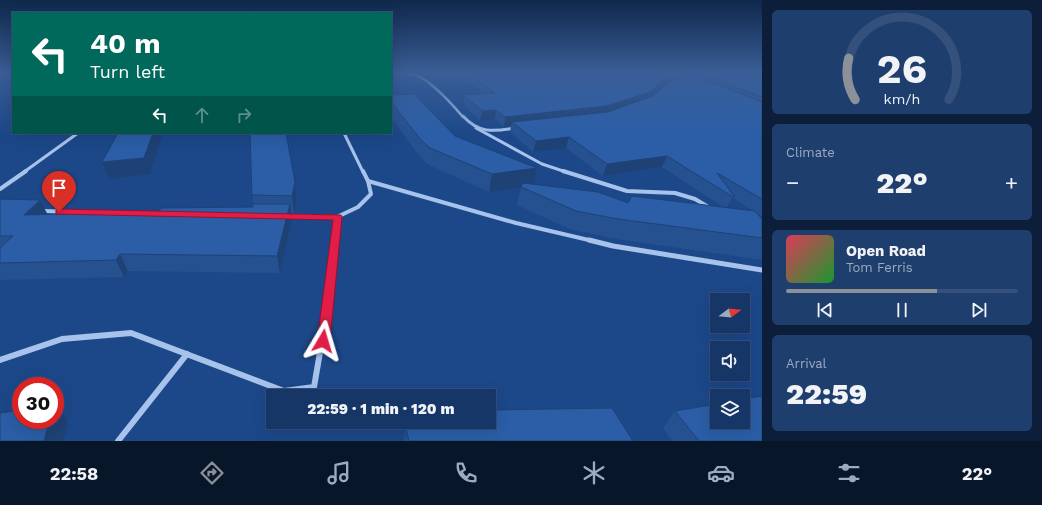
<!DOCTYPE html>
<html lang="en">
<head>
<meta charset="utf-8">
<style>
	body { margin:0; font-family:"Work Sans",sans-serif; background:#1e3e6d; color:#f1f3f6; height:100vh; display:flex; flex-direction:column; font-size:15px; white-space:nowrap }
	* { box-sizing:border-box; margin:0 }
	p { font-size:13px; color:#9dabc0 }
	.icon { flex:none; width:22px; height:22px; fill:none; stroke:currentColor; stroke-width:2; stroke-linecap:round; stroke-linejoin:round }
	.map { position:relative; flex:1; overflow:hidden }
	.sheet { display:flex; flex-direction:column; gap:10px; padding:10px; background:#0c1e39; width:280px }
	.sheet>* { flex:none }
	.top-card { position:absolute; left:12px; top:12px; width:380px; height:122px; border-radius:0px; box-shadow:0 4px 16px #0002,0 0 0 1px #34507b; background:#00695c; color:#fff; overflow:hidden }
	.needle { width:26px; rotate:74deg }
	.buttons { position:absolute; left:710px; top:293px; display:grid; gap:8px }
	.buttons a { display:grid; place-items:center; width:40px; height:40px; border-radius:0px; background:#153667; box-shadow:0 4px 16px #0002,0 0 0 1px #34507b; font-size:20px }
	.speed { position:absolute; left:12px; top:377px; display:flex; gap:8px; font-size:20px; font-weight:700; text-align:center }
	.speed>* { display:grid; place-content:center; width:52px; height:52px; border-radius:50%; background:#153667; box-shadow:0 4px 16px #0002,0 0 0 1px #34507b; line-height:1 }
	.speed .limit { border:6px solid #d22; background:#fff; color:#111 }
	.pin { position:absolute; display:grid; place-items:center; width:34px; height:34px; color:#fff; margin:-41px -17px; border-radius:50% 50% 50% 0; rotate:-45deg; box-shadow:0 0 4px #0007 }
	.pin .icon { rotate:45deg }
	.me { position:absolute; width:44px; margin:-22px; rotate:7deg; stroke-linejoin:round; filter:drop-shadow(0 0 3px #0008) }
	.turn { display:flex; align-items:center; gap:14px; height:84px; padding:0 12px; font-size:18px }
	.turn .icon { width:52px; height:52px; stroke-width:2.5 }
	.turn b { display:block; font-size:28px; line-height:34px }
	.lanes { display:flex; align-items:center; height:38px; padding:0 12px; background:#0003; justify-content:center; gap:20px; direction:ltr }
	.lanes .off { opacity:.35 }
	.big { font-size:30px; font-weight:800; line-height:1.1 }
	.sheet .widget { flex:1; display:flex; flex-direction:column; justify-content:center; gap:6px; min-width:0; padding:0 14px; border-radius:6px; background:#1e3e6d }
	.sheet .dial { align-items:center; gap:0 }
	.dial svg { height:104px; overflow:visible; fill:none; stroke:#34507b; stroke-width:7; stroke-linecap:round; text-anchor:middle }
	.dial text { fill:#f1f3f6; stroke:none }
	.song { display:flex; align-items:center; gap:12px }
	.cover { width:48px; height:48px; border-radius:6px; background:linear-gradient(135deg,hsl(350 70% 55%),hsl(130 70% 35%)) }
	.played { height:4px; border-radius:2px; background:linear-gradient(90deg,#8c9099 65%,#34507b 65%) }
	.keys { display:flex; justify-content:space-around; direction:ltr }
	.heat { display:flex; justify-content:space-between; align-items:center; font-size:22px; direction:ltr }
	.trip { position:absolute; left:266px; top:389px; width:230px; height:40px; border-radius:0px; background:#153667; box-shadow:0 4px 16px #0002,0 0 0 1px #34507b; font-weight:800; line-height:40px; text-align:center }
	.tab-bar { display:flex; height:64px; justify-content:space-around; align-items:center; background:#081629; color:#9dabc0 }
	.tab-bar .icon { width:28px; height:28px }
	.tab-bar .selected { color:#8c9099 }
	.tab-bar b { font-size:18px; color:#f1f3f6 }
	main { display:flex; flex:1; min-height:0 }
	.map>svg:first-child { display:block }
</style>
</head>
<body>
<main>
<div class="map">
<svg width="762" height="441" viewBox="0 0 762 441">
	<rect width="100%" height="100%" fill="#1c4889"/>
	<g fill="none" stroke-linecap="round" stroke-linejoin="round">
		<path stroke="#a7c3ec" stroke-width="2.5" d="M391,74C398,73 406,72 413,74C429,79 452,104 463,117"/>
		<g stroke="#a7c3ec" stroke-width="3">
			<path d="M463,116C478,133 493,132 515,128"/>
			<path d="M476,128L542,164L566,172"/>
			<path d="M344,133L363,172"/>
			<path d="M24,172L78,133"/>
		</g>
		<g stroke="#a7c3ec" stroke-width="4">
			<path d="M563,171L627,191L675,193L695,199L710,208"/>
			<path d="M368,181L516,223L593,241"/>
			<path d="M0,189L26,171"/>
			<path d="M42,211L118,213"/>
			<path d="M286,216L337,217"/>
			<path d="M334,241L337,217L358,207L371,194L368,181L363,171"/>
		</g>
		<g stroke="#a7c3ec" stroke-width="5">
			<path d="M589,240L613,246L762,270"/>
			<path d="M324,330L334,240"/>
		</g>
		<g stroke="#a7c3ec" stroke-width="6">
			<path d="M0,360L62,339L131,333L284,391L314,387L324,329"/>
			<path d="M118,441L187,354"/>
		</g>
	</g>
	<g fill="#255190" fill-rule="evenodd">
		<path d="M457,73H762V216L757,213L762,219V260L610,238L570,229L517,205L521,187L489,192L429,165L420,157L391,117V95L455,136L533,184L628,203L723,207L662,167L603,176L566,148L533,152L510,132L511,126L504,127L495,119L480,121L463,104L464,95L483,93ZM669,82L653,96L651,97L667,83ZM733,198L753,211L727,208Z"/>
		<path d="M295,182L297,199L294,213H291L292,220L280,273L128,271L124,277L0,280V199L48,214L158,212L253,207L254,204L252,195Z"/>
		<path d="M675,411L762,441H672L663,428Z"/>
		<path d="M405,425L633,441H404Z"/>
	</g>
	<g fill="#1e4275">
		<path d="M681,73H684L681,81L667,83L647,101L613,113L512,122L511,126L504,127L505,117L670,74Z"/>
		<path d="M496,110L495,119L480,121L482,111Z"/>
		<path d="M153,133H163L150,174L109,179L102,162Z"/>
		<path d="M569,137L566,148L533,152L536,141Z"/>
		<path d="M667,156L662,167L603,176L607,164Z"/>
		<path d="M537,168L533,186L489,192L492,174Z"/>
		<path d="M295,182L297,199L294,213L292,196Z"/>
		<path d="M734,196L727,208L726,209L733,197Z"/>
		<path d="M40,200L48,215H24Z"/>
		<path d="M290,204L292,220L280,273L277,256Z"/>
		<path d="M120,254L128,271L124,277L116,260Z"/>
		<path d="M55,405L68,421L63,441H44L50,420H55Z"/>
	</g>
	<g fill="#2b5ea7" stroke="#1e4275">
		<path d="M468,73H681L670,74L650,92L606,106L505,117L496,110L482,111L464,95L495,93Z"/>
		<path d="M699,73H762V97Z"/>
		<path d="M695,76L762,102V199L717,173L734,196L733,197L667,156L607,164L569,137L536,141L512,122L608,112L653,96L673,79Z"/>
		<path d="M414,94L455,136L537,168L492,174L430,148L421,140L391,102V95Z"/>
		<path d="M118,133H153L144,158L102,162Z"/>
		<path d="M250,133H286L295,182L292,196L252,195Z"/>
		<path d="M523,183L598,192L628,203L632,196L755,211L762,219V238L618,219L576,211L521,187Z"/>
		<path d="M0,199L40,200L24,215L158,212L161,208L253,207V204H290L277,256L120,254L116,260L0,263V248L13,236H0Z"/>
		<path d="M762,396V441H699L675,411L717,404V422H743V399Z"/>
		<path d="M612,408L633,441H409L405,425L424,422H489V411L493,410Z"/>
		<path d="M21,410V420H50L44,441H0V413Z"/>
	</g>
	<linearGradient id="sky" x2="0" y2="1"><stop stop-color="#0f284b"/><stop offset="0.54" stop-color="#3a5e97"/><stop offset="1" stop-color="#3a5e97" stop-opacity="0"/></linearGradient>
	<rect width="762" height="135" fill="url(#sky)"/>
	<path fill="#e11d48" stroke="#92132f" d="M59,209L341,215L342,217L330,341L328,345L323,346L319,345L317,341L333,220L56,214V210Z"/>
</svg>
<div class="buttons">
<a><svg class="needle" viewBox="-14 -14 28 28"><path d="M0-13l5 13h-10z" fill="#e53935"/><path d="M0 13l5-13h-10z" fill="#9dabc0"/></svg></a>
<a><svg class="icon" aria-label="sound" viewBox="0 0 24 24"><path d="M4 9h4l5-4v14l-5-4H4zM17 9q2 3 0 6"/></svg></a>
<a><svg class="icon" aria-label="layers" viewBox="0 0 24 24"><path d="M12 4l9 5-9 5-9-5zM3 14l9 5 9-5"/></svg></a>
</div>
<div class="speed"><div class="limit">30</div></div>
<div class="pin" style="left:59px;top:212px;background:#d93025"><svg class="icon" aria-label="arrive" viewBox="0 0 24 24"><path d="M6 21V4h12l-3 4 3 4H6"/></svg></div>
<svg class="me" style="left:323px;top:341px" viewBox="-20 -20 40 40"><path d="M0-17L14 15 0 8-14 15z" fill="#e11d48" stroke="#fff" stroke-width="4"/></svg>
<div class="trip">22:59 · 1 min · 120 m</div>
<div class="top-card">
<div class="turn"><svg class="icon" aria-label="left" viewBox="0 0 24 24"><path d="M17 20v-9H6M10 6l-5 5 5 5"/></svg><div><b>40 m</b>Turn left</div></div>
<div class="lanes"><svg class="icon" aria-label="left" viewBox="0 0 24 24"><path d="M17 20v-9H6M10 6l-5 5 5 5"/></svg><svg class="icon off" aria-label="ahead" viewBox="0 0 24 24"><path d="M12 20V5M6 11l6-6 6 6"/></svg><svg class="icon off" aria-label="right" viewBox="0 0 24 24"><path d="M7 20v-9h11M14 6l5 5-5 5"/></svg></div>
</div>
</div>
<section class="sheet">
<div class="widget dial"><svg viewBox="0 0 100 80">
<path d="M14 69A42 42 0 1 1 86 69"/>
<path d="M14 69A42 42 0 0 1 9 37" stroke="#8c9099"/>
<text x="50" y="56" font-size="32" font-weight="700">26</text>
<text x="50" y="72" font-size="11">km/h</text>
</svg></div>
<div class="widget"><p>Climate</p>
<div class="heat"><a>−</a><b class="big">22°</b><a>+</a></div>
</div>
<div class="widget">
<div class="song"><i class="cover"></i><div><b>Open Road</b><p>Tom Ferris</p></div></div>
<div class="played"></div>
<div class="keys"><svg class="icon" aria-label="previous" viewBox="0 0 24 24"><path d="M18 5L8 12l10 7zM5 5v14"/></svg><svg class="icon" aria-label="pause" viewBox="0 0 24 24"><path d="M8 5v14M16 5v14"/></svg><svg class="icon" aria-label="next" viewBox="0 0 24 24"><path d="M6 5l10 7-10 7zM19 5v14"/></svg></div>
</div>
<div class="widget"><p>Arrival</p><b class="big">22:59</b></div>
</section>
</main>
<nav class="tab-bar">
<b>22:58</b>
<svg class="icon selected" aria-label="directions" viewBox="0 0 24 24"><path d="M12 3l9 9-9 9-9-9zM9 14v-3h6M13 9l2 2-2 2"/></svg>
<svg class="icon" aria-label="music" viewBox="0 0 24 24"><path d="M9 18V5l10-2v13"/><circle cx="6" cy="18" r="3"/><circle cx="16" cy="16" r="3"/></svg>
<svg class="icon" aria-label="phone" viewBox="0 0 24 24"><path d="M5 4h4l2 5-3 2q2 4 5 5l2-3 5 2v4C11 20 4 13 5 4z"/></svg>
<svg class="icon" aria-label="climate" viewBox="0 0 24 24"><path d="M12 3v18M4 7l16 10M4 17L20 7"/></svg>
<svg class="icon" aria-label="car" viewBox="0 0 24 24"><path d="M5 17H2v-5l4-1 3-4h7l3 4 3 1v5h-3M9 17h6M6 11h13"/><circle cx="7" cy="17" r="2"/><circle cx="17" cy="17" r="2"/></svg>
<svg class="icon" aria-label="filters" viewBox="0 0 24 24"><path d="M4 7h16M4 17h16"/><circle cx="9" cy="7" r="2"/><circle cx="15" cy="17" r="2"/></svg>
<b>22°</b>
</nav>
</body>
</html>
